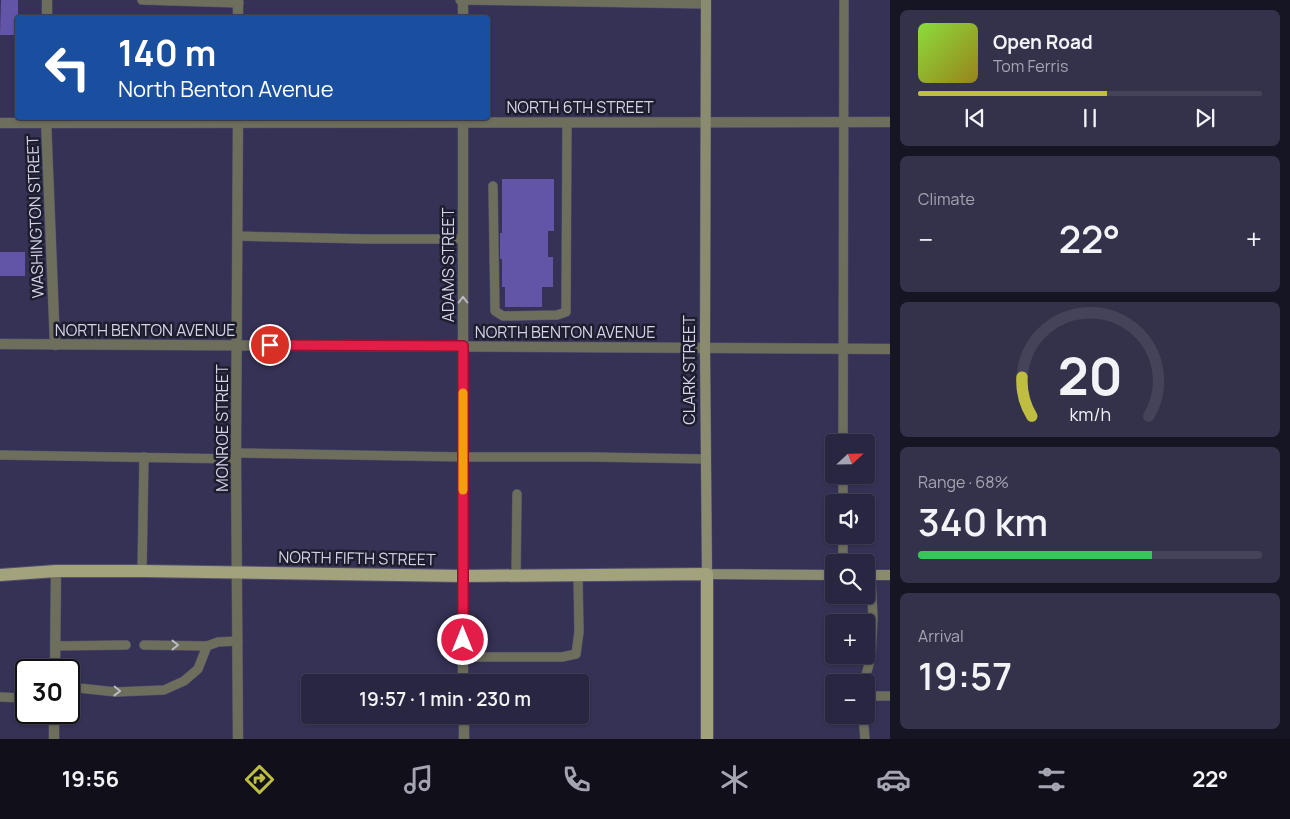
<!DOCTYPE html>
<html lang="en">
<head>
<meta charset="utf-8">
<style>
	body { margin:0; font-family:Manrope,sans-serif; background:#34324b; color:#f1f3f6; height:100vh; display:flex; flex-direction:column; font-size:19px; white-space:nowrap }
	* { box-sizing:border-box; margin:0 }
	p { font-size:16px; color:#a5a5b1 }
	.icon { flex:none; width:28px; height:28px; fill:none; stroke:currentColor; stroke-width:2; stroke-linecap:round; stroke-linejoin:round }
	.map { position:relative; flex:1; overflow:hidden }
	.details { display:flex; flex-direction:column; gap:10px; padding:10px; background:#161523; width:400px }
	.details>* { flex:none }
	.guide { position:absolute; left:15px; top:15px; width:475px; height:105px; border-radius:5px; box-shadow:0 1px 4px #0004,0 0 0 1px #444359; background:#1a4fa0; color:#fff; overflow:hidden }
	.needle { width:32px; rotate:68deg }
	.buttons { position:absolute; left:825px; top:434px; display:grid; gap:10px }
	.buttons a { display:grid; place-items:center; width:50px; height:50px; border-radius:5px; background:#282640; box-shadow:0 1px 4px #0004,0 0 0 1px #444359; font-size:25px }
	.speed { position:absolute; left:15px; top:659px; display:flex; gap:10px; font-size:25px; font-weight:700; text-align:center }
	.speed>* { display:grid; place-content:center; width:65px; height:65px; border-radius:50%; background:#282640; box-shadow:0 1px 4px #0004,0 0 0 1px #444359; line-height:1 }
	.speed .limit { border:2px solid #111; border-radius:8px; background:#fff; color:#111 }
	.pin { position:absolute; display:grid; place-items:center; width:42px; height:42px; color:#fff; margin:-21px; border:2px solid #fff; border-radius:50%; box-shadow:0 1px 5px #0007 }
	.me { position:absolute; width:55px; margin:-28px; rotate:0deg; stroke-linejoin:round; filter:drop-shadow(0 0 4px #0008) }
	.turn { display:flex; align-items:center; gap:18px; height:105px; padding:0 20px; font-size:22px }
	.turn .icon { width:65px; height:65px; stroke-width:2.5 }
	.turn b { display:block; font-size:35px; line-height:42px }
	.big { font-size:38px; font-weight:600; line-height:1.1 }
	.details .tile { flex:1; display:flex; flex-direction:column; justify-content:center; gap:8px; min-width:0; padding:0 18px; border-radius:8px; background:#34324b }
	.details .dial { align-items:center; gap:0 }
	.dial svg { height:130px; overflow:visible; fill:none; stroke:#444359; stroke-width:7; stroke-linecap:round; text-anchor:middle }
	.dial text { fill:#f1f3f6; stroke:none }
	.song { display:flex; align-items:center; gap:15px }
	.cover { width:60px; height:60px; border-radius:8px; background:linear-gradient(135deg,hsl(90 70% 55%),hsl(50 70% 35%)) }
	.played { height:5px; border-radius:2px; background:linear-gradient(90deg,#c0be41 55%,#444359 55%) }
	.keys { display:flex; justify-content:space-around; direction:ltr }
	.heat { display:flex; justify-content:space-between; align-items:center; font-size:28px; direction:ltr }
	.charge { height:8px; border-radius:4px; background:linear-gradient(90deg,#34c759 68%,#444359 0) }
	.trip { position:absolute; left:301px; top:674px; width:288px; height:50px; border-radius:5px; background:#282640; box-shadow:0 1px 4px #0004,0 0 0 1px #444359; font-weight:600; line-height:50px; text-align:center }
	.tabs { display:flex; height:80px; justify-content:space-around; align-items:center; background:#100f1a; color:#a5a5b1 }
	.tabs .icon { width:35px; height:35px }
	.tabs .on { color:#c0be41 }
	.tabs b { font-size:22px; color:#f1f3f6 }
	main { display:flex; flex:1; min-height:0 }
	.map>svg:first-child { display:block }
</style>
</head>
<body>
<main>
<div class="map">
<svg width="890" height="739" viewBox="0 0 890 739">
	<rect width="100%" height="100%" fill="#363255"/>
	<g fill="#6254a7">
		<path d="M1,0H18V35H0Z"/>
		<path d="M502,179H554V231H548V257H553V287H542V307H505V287H502V259H500V233H502Z"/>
		<rect x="0" y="252" width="25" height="24"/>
	</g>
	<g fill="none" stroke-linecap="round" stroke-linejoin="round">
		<g stroke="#524f70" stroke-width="10">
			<g id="lane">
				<path d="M142,0L239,3"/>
				<path d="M460,0L706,4"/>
				<path d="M493,186L495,311L503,316L557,315L566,312L567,122"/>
				<path d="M237,236L366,239H463"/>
				<path d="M843,442L844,0"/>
				<path d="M236,453L463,457H593L706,459"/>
				<path d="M0,455L236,459"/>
				<path d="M843,475V502"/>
				<path d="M843,535V562"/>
				<path d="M142,571L144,457"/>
				<path d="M516,576L517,494"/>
				<path d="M144,645L207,646"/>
				<path d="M55,646L126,645"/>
				<path d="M463,657H562L576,654L579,632L578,575"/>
				<path d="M864,682L871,657L873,618L871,575"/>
				<path d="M69,687L116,692L164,690L184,681L198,669L207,646L218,642L238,641"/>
				<path d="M866,696H890"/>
				<path d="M0,697L26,698"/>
				<path d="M863,715L865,739"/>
			</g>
		</g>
		<g stroke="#524f70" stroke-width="11">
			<g id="street">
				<path d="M463,0V18"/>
				<path d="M47,18V0"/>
				<path d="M238,18V0"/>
				<path d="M238,118L236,453L238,739"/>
				<path d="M463,118V682"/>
				<path d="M46,119L55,345"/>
				<path d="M0,123L890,122"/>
				<path d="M0,344L890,349"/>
				<path d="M55,670L56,571"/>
				<path d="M464,715V739"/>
				<path d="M54,739V712"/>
			</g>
		</g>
		<g stroke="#524f70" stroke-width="11">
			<g id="secondary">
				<path d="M706,0L705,348L707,574L834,575"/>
				<path d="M866,575H890"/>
			</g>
		</g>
		<g stroke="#524f70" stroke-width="14">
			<path id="primary" d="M0,575L56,571H142L463,576L707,574V739"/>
		</g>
		<use href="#lane" stroke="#6d6e5c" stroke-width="9"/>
		<use href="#street" stroke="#6d6e5c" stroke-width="10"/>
		<use href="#secondary" stroke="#8b8c6f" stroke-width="10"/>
		<use href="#primary" stroke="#a2a27d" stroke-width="12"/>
	</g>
	<defs><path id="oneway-chevron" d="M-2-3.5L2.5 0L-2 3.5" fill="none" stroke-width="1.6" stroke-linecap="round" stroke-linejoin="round" transform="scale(1.25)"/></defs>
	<g stroke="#babac6">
		<use href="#oneway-chevron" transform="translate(463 300) rotate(-90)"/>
		<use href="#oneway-chevron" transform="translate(175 645)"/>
		<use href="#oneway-chevron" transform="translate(117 691) rotate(1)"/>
	</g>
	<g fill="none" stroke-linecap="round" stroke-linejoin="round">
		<g stroke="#92132f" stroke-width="12">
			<path id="route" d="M270,345L463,346V640"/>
		</g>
		<use href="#route" stroke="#e11d48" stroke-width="9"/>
		<path stroke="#f59e0b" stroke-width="9" d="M463,393V490"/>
	</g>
	<g text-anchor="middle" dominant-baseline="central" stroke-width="5" stroke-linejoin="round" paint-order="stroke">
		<g font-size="16" fill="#d4d3e9" stroke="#1e1d2d">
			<text x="580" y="107">NORTH 6TH STREET</text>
			<text transform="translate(35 217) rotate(-92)">WASHINGTON STREET</text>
			<text transform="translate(448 265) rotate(-90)">ADAMS STREET</text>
			<text x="145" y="330">NORTH BENTON AVENUE</text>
			<text x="565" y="332">NORTH BENTON AVENUE</text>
			<text transform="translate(689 370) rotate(-90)">CLARK STREET</text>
			<text transform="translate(222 428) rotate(-90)">MONROE STREET</text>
			<text transform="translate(357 558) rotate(1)">NORTH FIFTH STREET</text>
		</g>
	</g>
</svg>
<div class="buttons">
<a><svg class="needle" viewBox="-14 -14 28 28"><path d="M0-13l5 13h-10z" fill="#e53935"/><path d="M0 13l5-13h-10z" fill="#a5a5b1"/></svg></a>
<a><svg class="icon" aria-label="sound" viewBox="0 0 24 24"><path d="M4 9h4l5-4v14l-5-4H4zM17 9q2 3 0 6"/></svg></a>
<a><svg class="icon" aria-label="search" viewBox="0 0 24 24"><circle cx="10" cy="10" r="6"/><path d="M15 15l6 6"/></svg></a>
<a>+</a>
<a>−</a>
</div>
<div class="speed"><div class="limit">30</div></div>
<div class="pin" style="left:270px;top:345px;background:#d93025"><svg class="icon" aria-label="arrive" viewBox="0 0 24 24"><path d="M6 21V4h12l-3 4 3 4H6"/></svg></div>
<svg class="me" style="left:463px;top:640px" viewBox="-20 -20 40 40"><circle r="17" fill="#e11d48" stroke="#fff" stroke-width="3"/><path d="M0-11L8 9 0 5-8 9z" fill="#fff"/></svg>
<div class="trip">19:57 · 1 min · 230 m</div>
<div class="guide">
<div class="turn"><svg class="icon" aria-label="left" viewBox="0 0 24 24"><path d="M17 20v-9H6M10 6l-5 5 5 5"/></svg><div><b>140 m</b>North Benton Avenue</div></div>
</div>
</div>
<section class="details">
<div class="tile">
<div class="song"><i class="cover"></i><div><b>Open Road</b><p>Tom Ferris</p></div></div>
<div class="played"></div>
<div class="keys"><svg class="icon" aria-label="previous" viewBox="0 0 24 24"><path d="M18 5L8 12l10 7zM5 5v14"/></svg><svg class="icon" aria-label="pause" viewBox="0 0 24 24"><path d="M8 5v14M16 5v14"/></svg><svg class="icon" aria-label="next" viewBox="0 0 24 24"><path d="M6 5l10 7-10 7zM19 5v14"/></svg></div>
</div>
<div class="tile"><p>Climate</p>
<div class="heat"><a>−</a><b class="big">22°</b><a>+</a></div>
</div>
<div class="tile dial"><svg viewBox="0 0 100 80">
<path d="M14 69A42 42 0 1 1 86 69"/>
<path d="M14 69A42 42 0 0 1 8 45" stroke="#c0be41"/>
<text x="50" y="56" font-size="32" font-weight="700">20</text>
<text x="50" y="72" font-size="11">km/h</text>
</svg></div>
<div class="tile"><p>Range · 68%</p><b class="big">340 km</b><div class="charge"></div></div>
<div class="tile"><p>Arrival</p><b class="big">19:57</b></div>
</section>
</main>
<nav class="tabs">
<b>19:56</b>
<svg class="icon on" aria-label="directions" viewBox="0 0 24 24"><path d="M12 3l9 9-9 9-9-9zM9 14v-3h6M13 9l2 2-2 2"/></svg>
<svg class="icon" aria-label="music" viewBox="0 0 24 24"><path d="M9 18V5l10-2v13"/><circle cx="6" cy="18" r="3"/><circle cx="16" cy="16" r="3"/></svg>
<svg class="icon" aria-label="phone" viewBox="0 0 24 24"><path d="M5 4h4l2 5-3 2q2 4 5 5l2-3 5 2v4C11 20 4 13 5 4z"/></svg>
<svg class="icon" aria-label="climate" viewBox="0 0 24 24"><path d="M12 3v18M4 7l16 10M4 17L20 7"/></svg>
<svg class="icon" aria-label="car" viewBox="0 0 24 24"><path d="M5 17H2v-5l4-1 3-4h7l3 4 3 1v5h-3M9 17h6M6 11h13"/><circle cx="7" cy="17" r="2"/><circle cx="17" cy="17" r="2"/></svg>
<svg class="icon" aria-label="filters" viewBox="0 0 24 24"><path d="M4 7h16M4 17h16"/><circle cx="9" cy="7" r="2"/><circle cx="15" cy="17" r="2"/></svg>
<b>22°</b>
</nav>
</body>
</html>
